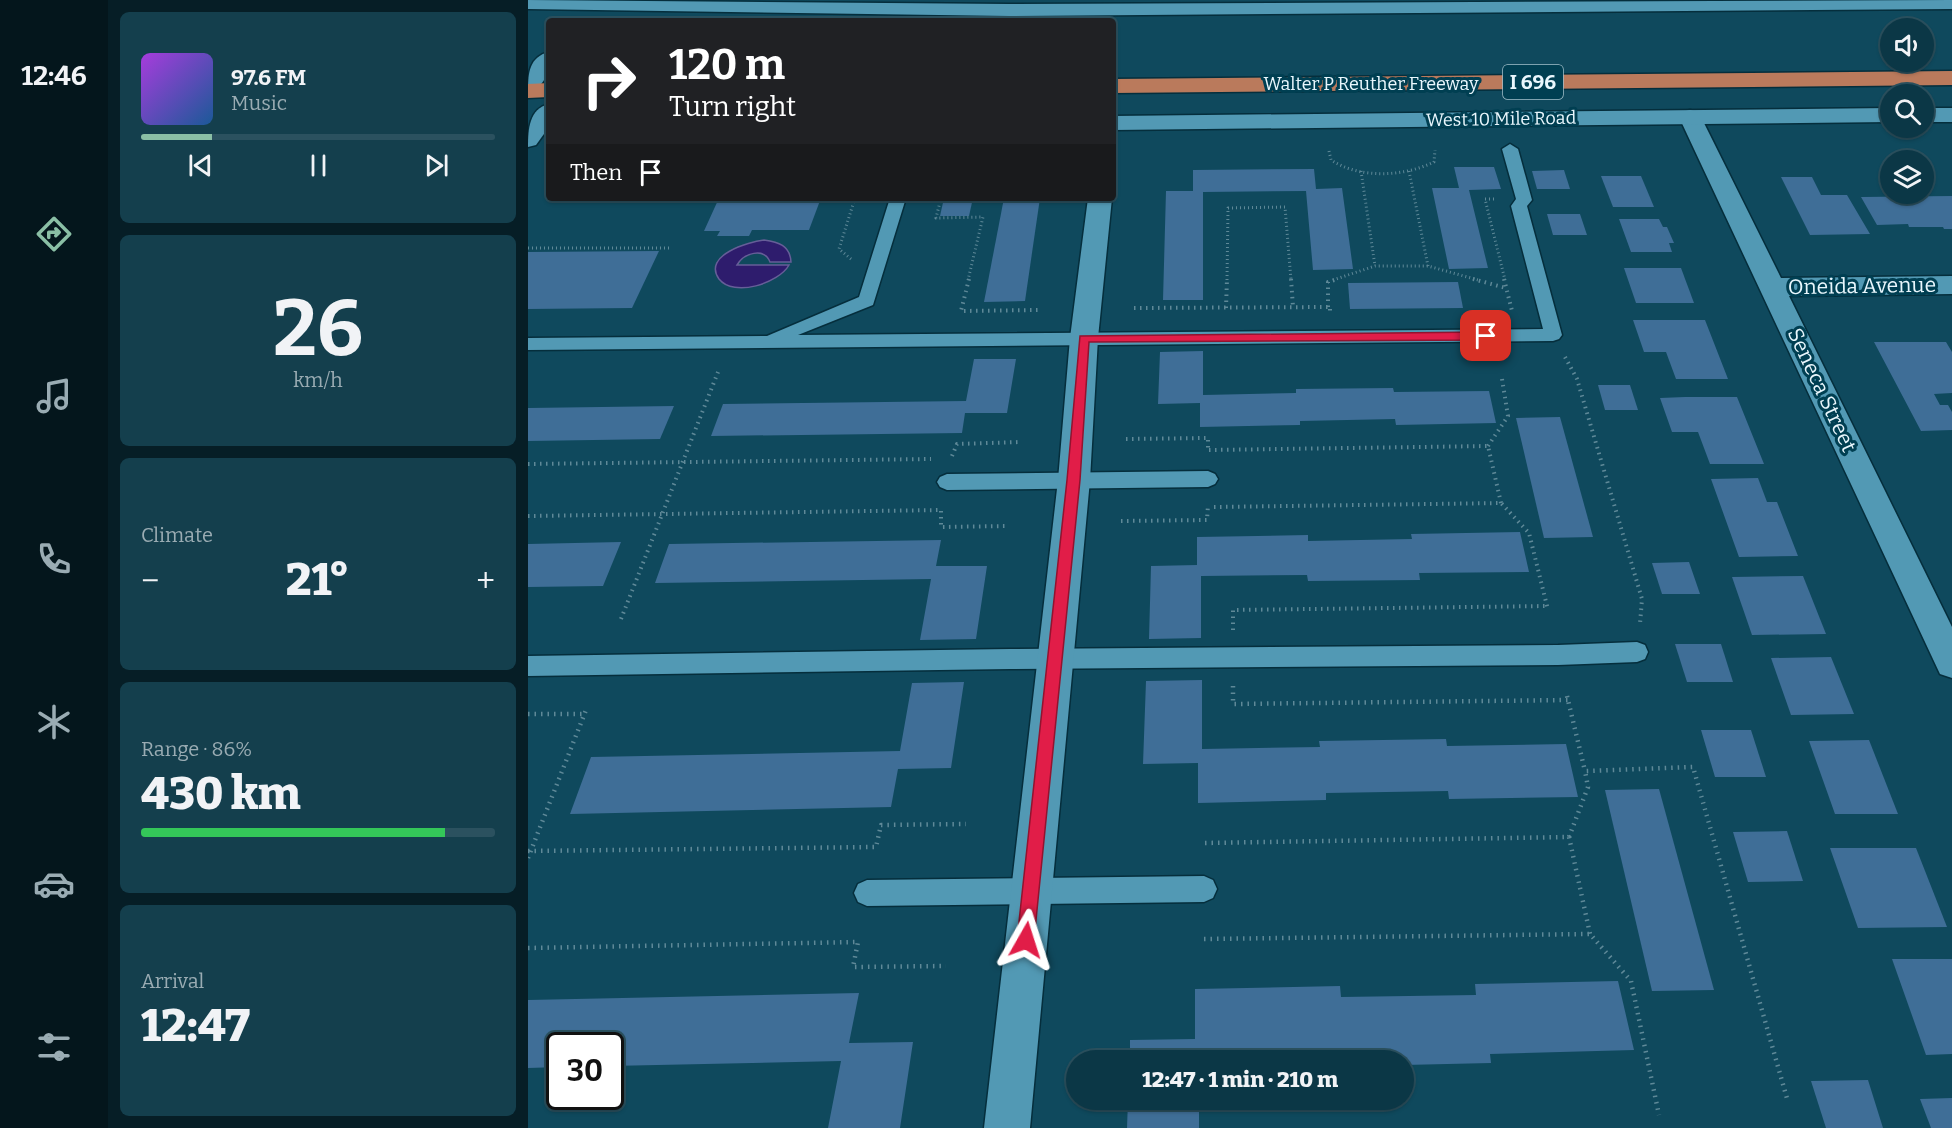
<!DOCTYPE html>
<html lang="en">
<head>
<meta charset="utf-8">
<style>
	body { margin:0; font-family:Bitter,serif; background:#143f4d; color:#f1f3f6; height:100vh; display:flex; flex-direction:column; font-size:22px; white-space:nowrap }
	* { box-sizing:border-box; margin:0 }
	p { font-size:20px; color:#9aacb3 }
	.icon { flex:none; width:33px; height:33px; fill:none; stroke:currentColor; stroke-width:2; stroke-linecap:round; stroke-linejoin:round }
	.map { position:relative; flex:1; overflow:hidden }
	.side { display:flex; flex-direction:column; gap:12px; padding:12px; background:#061e26; width:420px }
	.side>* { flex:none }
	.top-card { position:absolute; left:18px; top:18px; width:570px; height:183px; border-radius:6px; box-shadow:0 2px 4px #0004,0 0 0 2px #2b515f; background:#202124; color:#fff; overflow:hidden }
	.buttons { position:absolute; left:1352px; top:18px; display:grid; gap:12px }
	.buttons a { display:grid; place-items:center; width:54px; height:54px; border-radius:50%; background:#0b3746; box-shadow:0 2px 4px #0004,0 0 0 2px #2b515f; font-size:30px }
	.speed { position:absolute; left:18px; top:1032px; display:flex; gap:12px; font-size:30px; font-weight:700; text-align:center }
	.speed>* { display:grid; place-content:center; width:78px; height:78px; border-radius:50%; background:#0b3746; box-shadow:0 2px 4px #0004,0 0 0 2px #2b515f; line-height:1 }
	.speed .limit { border:3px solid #111; border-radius:9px; background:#fff; color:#111 }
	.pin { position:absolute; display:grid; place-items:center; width:51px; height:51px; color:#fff; margin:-26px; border-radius:12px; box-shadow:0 3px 9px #0006 }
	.me { position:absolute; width:66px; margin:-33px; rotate:6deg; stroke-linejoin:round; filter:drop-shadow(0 0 4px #0008) }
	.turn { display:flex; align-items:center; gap:21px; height:126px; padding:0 24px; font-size:27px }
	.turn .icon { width:78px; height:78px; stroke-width:2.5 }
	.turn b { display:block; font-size:42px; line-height:51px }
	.then { display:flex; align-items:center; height:57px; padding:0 24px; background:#0003; gap:12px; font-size:22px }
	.big { font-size:45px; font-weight:800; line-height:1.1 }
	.side .card { flex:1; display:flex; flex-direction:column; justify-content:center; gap:9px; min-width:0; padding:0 21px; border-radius:9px; background:#143f4d }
	.side .dial { align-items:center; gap:0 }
	.dial b { font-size:78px; line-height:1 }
	.song { display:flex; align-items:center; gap:18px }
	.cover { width:72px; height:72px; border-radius:9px; background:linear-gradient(135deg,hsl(280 70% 55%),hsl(210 70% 35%)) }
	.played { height:6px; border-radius:3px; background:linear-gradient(90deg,#8abfa5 20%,#2b515f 20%) }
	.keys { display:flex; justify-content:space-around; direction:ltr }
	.heat { display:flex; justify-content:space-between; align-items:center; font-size:33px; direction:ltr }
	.charge { height:9px; border-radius:4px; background:linear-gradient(90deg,#34c759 86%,#2b515f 0) }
	.trip { position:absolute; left:538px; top:1050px; width:348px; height:60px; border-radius:30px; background:#0b3746; box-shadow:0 2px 4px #0004,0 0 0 2px #2b515f; font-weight:800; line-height:60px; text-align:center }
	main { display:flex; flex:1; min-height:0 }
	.menu { display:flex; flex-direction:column; width:108px; justify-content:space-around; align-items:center; background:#04161c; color:#9aacb3 }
	.menu .icon { width:42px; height:42px }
	.menu .current { color:#8abfa5 }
	.menu b { font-size:27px; color:#f1f3f6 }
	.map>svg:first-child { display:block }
</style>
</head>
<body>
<main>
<nav class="menu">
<b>12:46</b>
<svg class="icon current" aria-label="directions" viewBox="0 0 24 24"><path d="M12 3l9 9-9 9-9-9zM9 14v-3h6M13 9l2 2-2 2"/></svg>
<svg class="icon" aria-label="music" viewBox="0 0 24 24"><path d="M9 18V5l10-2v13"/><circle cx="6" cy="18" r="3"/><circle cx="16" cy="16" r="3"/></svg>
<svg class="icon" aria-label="phone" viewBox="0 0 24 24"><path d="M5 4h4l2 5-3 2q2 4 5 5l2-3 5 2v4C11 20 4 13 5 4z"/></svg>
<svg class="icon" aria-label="climate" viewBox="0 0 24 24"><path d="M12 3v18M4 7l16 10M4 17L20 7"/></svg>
<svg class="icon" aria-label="car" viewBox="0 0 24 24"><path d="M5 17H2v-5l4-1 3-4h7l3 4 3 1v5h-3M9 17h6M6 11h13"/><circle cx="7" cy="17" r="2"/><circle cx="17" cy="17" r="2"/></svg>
<svg class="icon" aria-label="filters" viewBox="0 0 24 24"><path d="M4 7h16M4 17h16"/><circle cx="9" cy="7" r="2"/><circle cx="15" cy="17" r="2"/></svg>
</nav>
<section class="side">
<div class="card">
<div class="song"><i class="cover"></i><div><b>97.6 FM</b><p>Music</p></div></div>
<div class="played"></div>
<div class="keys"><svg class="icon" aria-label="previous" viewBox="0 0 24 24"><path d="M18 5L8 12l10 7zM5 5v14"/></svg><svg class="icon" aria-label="pause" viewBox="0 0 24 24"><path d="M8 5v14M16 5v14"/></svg><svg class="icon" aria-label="next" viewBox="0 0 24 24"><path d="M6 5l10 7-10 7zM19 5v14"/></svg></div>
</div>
<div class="card dial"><b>26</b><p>km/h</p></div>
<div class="card"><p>Climate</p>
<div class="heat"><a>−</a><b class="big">21°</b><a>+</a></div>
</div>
<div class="card"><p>Range · 86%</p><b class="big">430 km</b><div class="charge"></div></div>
<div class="card"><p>Arrival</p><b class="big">12:47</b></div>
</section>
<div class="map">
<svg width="1424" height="1128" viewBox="0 0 1424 1128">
	<rect width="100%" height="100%" fill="#0f495d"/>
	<path fill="#2e1c6d" stroke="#665e98" stroke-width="1.5" d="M236,240C250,242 262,245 263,262H242C236,247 216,253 209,265H261C251,283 206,298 191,279C174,255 221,242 236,240Z"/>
	<g fill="#3f6e97">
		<path d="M926,167H966L973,189L941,190L960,268L921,269L904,188H931Z"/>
		<path d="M786,169L788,189L814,188L825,269L785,270L778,191L675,192V300H635L638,191H665V170Z"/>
		<path d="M1036,170L1042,189H1009L1004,171Z"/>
		<path d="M1073,176H1113L1126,207H1085Z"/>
		<path d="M1253,177H1284L1293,195H1319L1342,234L1282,235Z"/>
		<path d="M1424,196V229H1416L1415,227H1381L1380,224L1349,225L1333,197Z"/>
		<path d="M191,198H293L281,230H224L221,236H189L192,231H176Z"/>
		<path d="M416,198H445L441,216H412Z"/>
		<path d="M476,198H512L497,301L456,302Z"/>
		<path d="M1019,214H1052L1059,235H1025Z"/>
		<path d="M1091,219H1131L1135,227H1139L1146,243H1141L1144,252H1103Z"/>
		<path d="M131,251L104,308L0,309V252Z"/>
		<path d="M1096,268H1153L1166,303H1108Z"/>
		<path d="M930,282L935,308L822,309L820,283Z"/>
		<path d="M1105,320H1177L1200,379H1148L1138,352H1116Z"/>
		<path d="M1346,342H1418L1424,352V393L1406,394L1412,405H1420L1424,412V430L1393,431Z"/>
		<path d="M675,351V395L768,393V389L865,388L866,392L961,391L968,423L868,425L867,419L772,421V425L672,427V403L630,404L632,352Z"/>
		<path d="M446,359H488L479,413H437L434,433L183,436L195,404L438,401Z"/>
		<path d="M1070,385H1102L1110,410H1077Z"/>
		<path d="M1157,397H1209L1236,464H1182L1170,432H1144L1132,398Z"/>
		<path d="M146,406L132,439L0,441V408Z"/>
		<path d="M1032,417L1065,537L1016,538L988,418Z"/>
		<path d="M1230,478L1239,502H1249L1270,556L1211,557L1183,479Z"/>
		<path d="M992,532L1001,572L891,573L892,580L780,581L779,575L673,576V638L621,639L623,566L669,565V537L780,535V541L884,539L883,534Z"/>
		<path d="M413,540L408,566H459L448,639L392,640L403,579L127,583L141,544Z"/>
		<path d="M93,542L75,586L0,587V544Z"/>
		<path d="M1161,562L1172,594H1134L1124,563Z"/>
		<path d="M1275,576L1298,634L1224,635L1204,577Z"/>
		<path d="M1147,644H1193L1205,682H1159Z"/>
		<path d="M1303,657L1326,714L1263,715L1243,658Z"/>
		<path d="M674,680V749L792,747L791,741L918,739L919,746L1038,744L1050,797L921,799L920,791L798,793V800L670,803V763L615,764L618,681Z"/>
		<path d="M436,682L423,768L370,769L363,807L42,814L63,757L372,751L384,683Z"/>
		<path d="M1173,730H1223L1238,777H1187Z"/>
		<path d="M1341,740L1370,814H1307L1281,741Z"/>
		<path d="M1131,789L1186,990L1124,991L1077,790Z"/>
		<path d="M1259,831L1275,881L1220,882L1205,832Z"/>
		<path d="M1302,848H1388L1419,927L1330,928Z"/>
		<path d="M1364,959H1424V1054L1398,1055Z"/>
		<path d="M1090,981L1106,1050L962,1054L963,1063L876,1065V1060H812L811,1053L671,1056V1060H602V1040L667,1039V989L812,986L813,997L948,995L947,984Z"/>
		<path d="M331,993L321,1043L385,1042L372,1128H300L313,1061L82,1066V1046H32V1067L0,1068V1000Z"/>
		<path d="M1340,1080L1355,1128H1298L1283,1081Z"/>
		<path d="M1424,1098V1128H1403L1392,1099Z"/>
		<path d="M600,1100H671V1128H599Z"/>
	</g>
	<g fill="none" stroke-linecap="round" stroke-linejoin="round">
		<g stroke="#052e3c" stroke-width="3">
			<g id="lane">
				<path d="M982,144L990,149L1004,200L999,206L1034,335L1031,339L1025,341L0,350V338L239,336L331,297L362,198H378L345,305L270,335L1015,329L983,206L988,199L974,149Z"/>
				<path d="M680,471L687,474L690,479L687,484L680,487L419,490L412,487L409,482L412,477L419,474Z"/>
				<path d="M1109,642L1117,645L1120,652L1117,659L1109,662L1030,665L482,669L0,676V656L482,649L1030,645Z"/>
				<path d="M676,876L685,880L689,889L685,898L676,902L339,906L330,902L326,893L330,884L339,880Z"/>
			</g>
		</g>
		<g stroke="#052e3c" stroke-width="3">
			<g id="street">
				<path d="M1162,110L1170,112L1173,117L1253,278L1424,276V294L1261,296L1424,627V678L1412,674L1151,117L1154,112Z"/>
				<path d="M560,198H584L570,338L562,480L502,1128H456L530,480L542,338Z"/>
			</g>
		</g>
		<g stroke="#052e3c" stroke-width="3">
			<g id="secondary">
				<path d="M0,0L481,4L1424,0V9L481,16L0,9Z"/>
				<path d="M21,52C21,69 20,86 0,91C0,73 1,57 21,52Z"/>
				<path d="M21,104V127L8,145L0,147C0,129 1,109 21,104Z"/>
				<path d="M1362,108V122L585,130V116Z"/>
				<rect x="1395" y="108" width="29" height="14"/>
			</g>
		</g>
		<g stroke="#052e3c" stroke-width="3">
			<g id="highway">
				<path d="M1424,71V85L585,93V79Z"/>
				<path d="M21,83V97L0,98V84Z"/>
			</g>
		</g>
		<g stroke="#5f8998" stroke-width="3" stroke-dasharray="1 3" stroke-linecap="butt">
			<path d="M801,151L803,160C832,179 875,177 906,162L907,150"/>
			<path d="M833,171L847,266"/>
			<path d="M881,171L900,266"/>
			<path d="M413,198L408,218L455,217L440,280"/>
			<path d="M966,199H957L977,280"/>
			<path d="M0,248H144"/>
			<path d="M323,259L311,249L327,198"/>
			<path d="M699,280L700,208L757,207L763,280"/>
			<path d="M805,280L847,266H900L950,280"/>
		</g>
		<g stroke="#5f8998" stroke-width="4" stroke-dasharray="1.5 4.5" stroke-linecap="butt">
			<path d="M441,279L433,311L510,310"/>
			<path d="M763,279L765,307"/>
			<path d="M945,279L978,288"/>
			<path d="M976,279L984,311"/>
			<path d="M800,307V282L810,279"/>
			<path d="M606,308L802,307V311"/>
			<path d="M698,308L699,279"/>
			<path d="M1037,357L1049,379L1114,599L1112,624"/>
			<path d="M598,439L680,438V450"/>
			<path d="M960,446L980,416L974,379"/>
			<path d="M681,450L960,446L973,503"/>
			<path d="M424,456L429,444L493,442"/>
			<path d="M0,464L403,459"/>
			<path d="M686,507L973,503L1001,533L1020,610"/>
			<path d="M0,516L413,510V527L480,526"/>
			<path d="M593,521L679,520L680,505"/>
			<path d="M93,619L190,372"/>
			<path d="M705,630V610L1019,606"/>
		</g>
		<g stroke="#5f8998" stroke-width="4.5" stroke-dasharray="1.5 5" stroke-linecap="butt">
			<path d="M705,686V704L1040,700"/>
			<path d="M1039,696L1057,771"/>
			<path d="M0,714H57"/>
			<path d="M1041,837L1060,787L1057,771L1165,767L1260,1102"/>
			<path d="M677,843L1041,837L1062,934"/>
			<path d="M0,851L348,847L353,825L438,824"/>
			<path d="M0,858L58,710"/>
			<path d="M676,939L1062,934L1103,981L1131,1115"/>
			<path d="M0,948L330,942L325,967L418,966"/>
		</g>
		<use href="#lane" fill="#5299b4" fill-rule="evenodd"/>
		<use href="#street" fill="#5299b4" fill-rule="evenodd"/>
		<use href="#secondary" fill="#5299b4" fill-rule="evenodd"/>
		<use href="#highway" fill="#ba7a5c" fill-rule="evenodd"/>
	</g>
	<path fill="#e11d48" stroke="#92132f" stroke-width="1.5" d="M958,332L964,336L958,340L561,342L552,480L506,940L504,946L498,949L492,946L489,940L539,480L552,336Z"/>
	<g text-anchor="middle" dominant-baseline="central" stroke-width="6" stroke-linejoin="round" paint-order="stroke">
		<g font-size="18" fill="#e9f7fd" stroke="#003f52">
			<text x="843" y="84">Walter P Reuther Freeway</text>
			<text transform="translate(973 119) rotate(-1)">West 10 Mile Road</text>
		</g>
		<rect fill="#003f52" stroke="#a3c0ca" stroke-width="1.5" x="975" y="65" width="60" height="34" rx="4.5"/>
		<g font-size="20" font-weight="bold" fill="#e9f7fd">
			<text x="1005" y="82">I 696</text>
		</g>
		<g font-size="21" fill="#e9f7fd" stroke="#003f52">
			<text transform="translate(1334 286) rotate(-1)">Oneida Avenue</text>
			<text transform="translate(1294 390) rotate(65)">Seneca Street</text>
		</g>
	</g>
</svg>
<div class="buttons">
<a><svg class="icon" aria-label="sound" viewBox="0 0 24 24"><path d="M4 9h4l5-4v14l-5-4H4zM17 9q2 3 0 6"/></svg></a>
<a><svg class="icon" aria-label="search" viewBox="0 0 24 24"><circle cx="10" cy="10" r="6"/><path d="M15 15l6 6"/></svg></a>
<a><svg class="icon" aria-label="layers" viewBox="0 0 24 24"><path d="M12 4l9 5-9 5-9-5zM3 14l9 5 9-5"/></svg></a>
</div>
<div class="speed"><div class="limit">30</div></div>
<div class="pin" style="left:958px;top:336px;background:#d93025"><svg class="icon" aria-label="arrive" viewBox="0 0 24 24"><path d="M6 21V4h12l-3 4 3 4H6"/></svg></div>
<svg class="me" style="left:498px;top:940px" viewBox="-20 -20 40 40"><path d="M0-17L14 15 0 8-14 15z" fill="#e11d48" stroke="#fff" stroke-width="4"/></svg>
<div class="trip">12:47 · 1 min · 210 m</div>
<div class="top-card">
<div class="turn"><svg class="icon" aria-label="right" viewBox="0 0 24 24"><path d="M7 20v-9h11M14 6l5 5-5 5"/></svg><div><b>120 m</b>Turn right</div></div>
<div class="then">Then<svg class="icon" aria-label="arrive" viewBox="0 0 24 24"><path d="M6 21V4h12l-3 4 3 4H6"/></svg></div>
</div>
</div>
</main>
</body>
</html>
